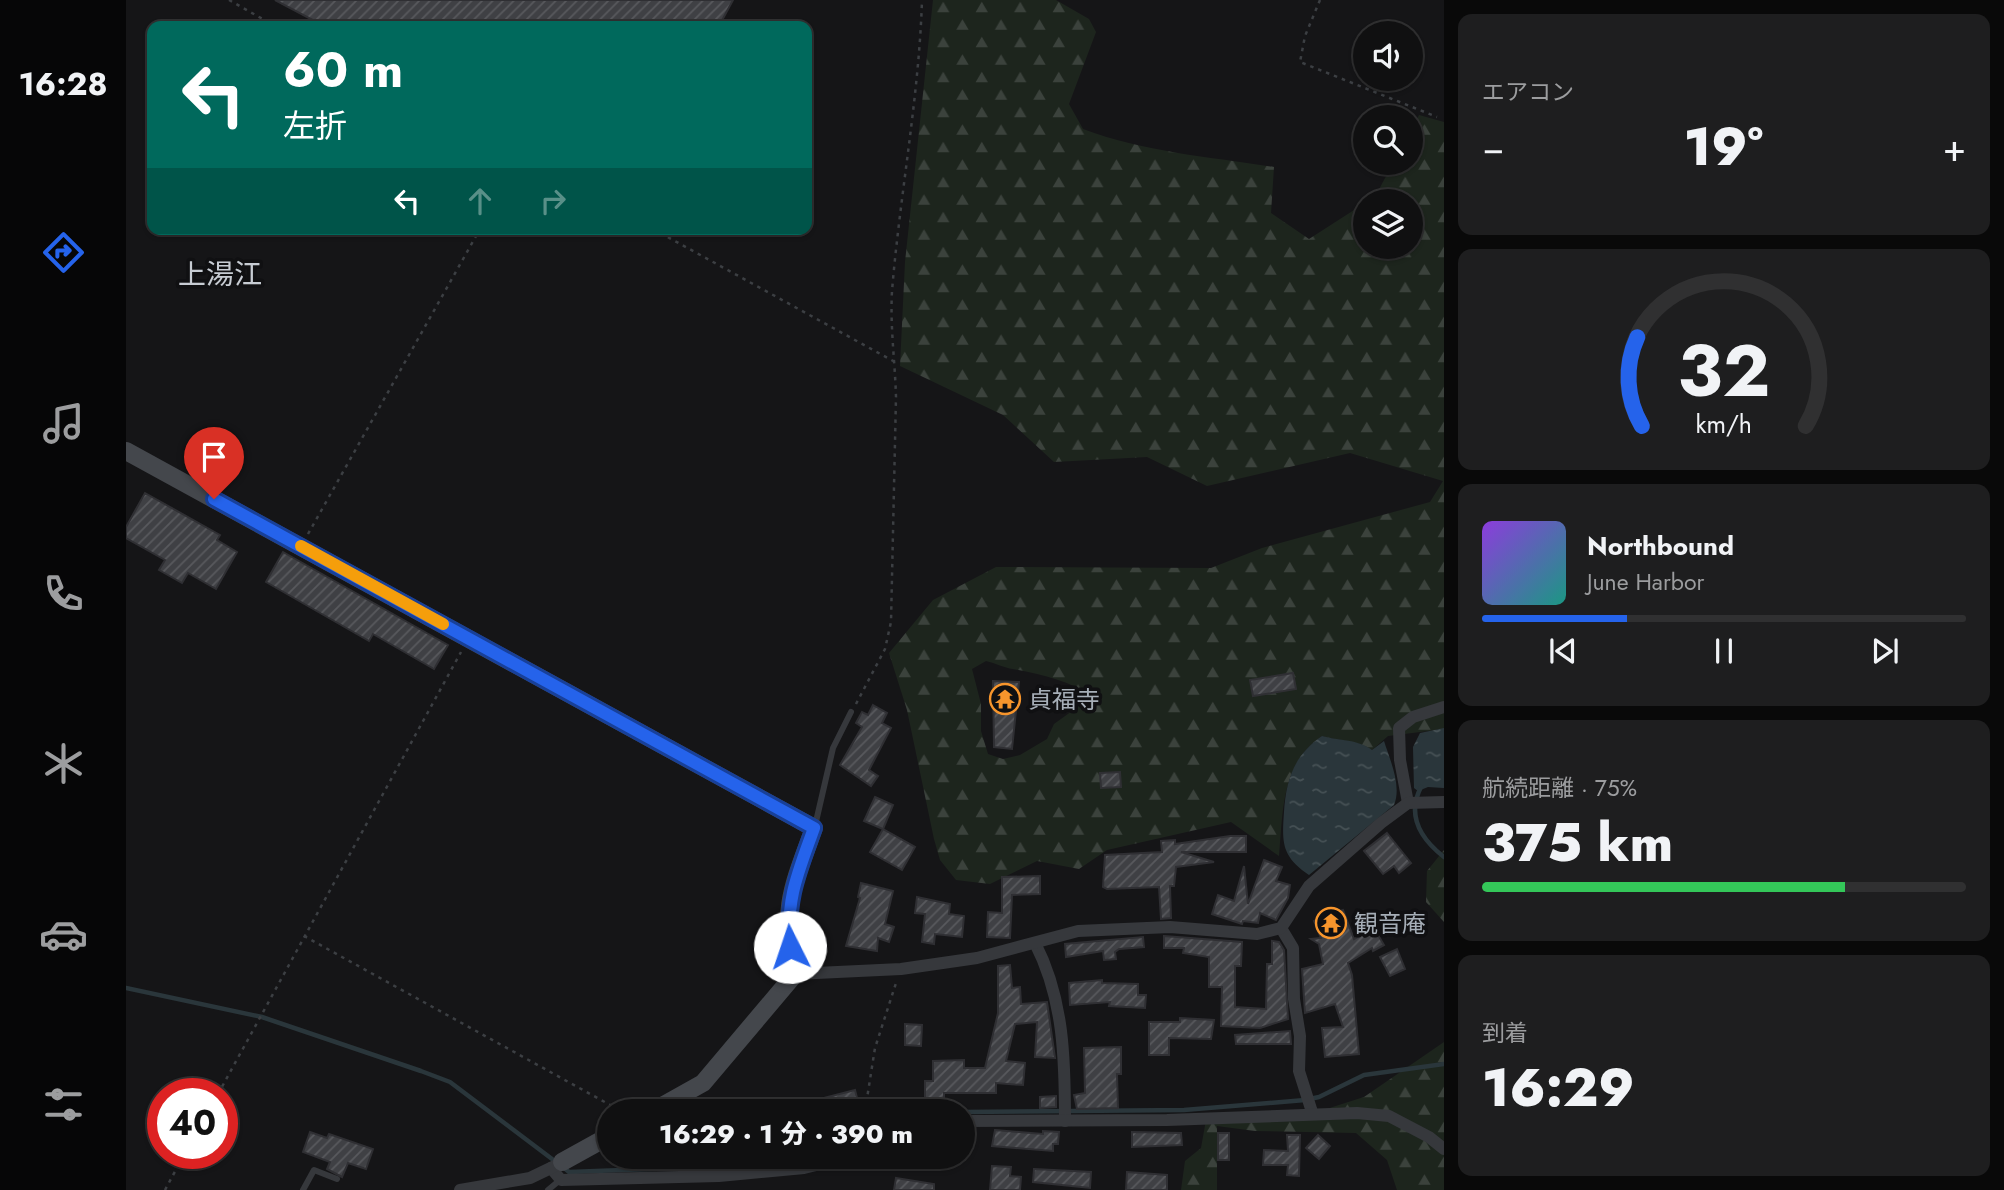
<!DOCTYPE html>
<html lang="ja">
<head>
<meta charset="utf-8">
<style>
	body { margin:0; font-family:Jost,"Noto Sans JP",sans-serif; background:#1e1e1f; color:#f1f3f6; height:100vh; display:flex; flex-direction:column; font-size:26px; white-space:nowrap }
	* { box-sizing:border-box; margin:0 }
	p { font-size:23px; color:#9c9d9f }
	.icon { flex:none; width:38px; height:38px; fill:none; stroke:currentColor; stroke-width:2; stroke-linecap:round; stroke-linejoin:round }
	.map { position:relative; flex:1; overflow:hidden }
	.drawer { display:flex; flex-direction:column; gap:14px; padding:14px; background:#090909; width:560px }
	.drawer>* { flex:none }
	.hud { position:absolute; left:21px; top:21px; width:665px; height:214px; border-radius:14px; box-shadow:0 2px 5px #0004,0 0 0 2px #303031; background:#00695c; color:#fff; overflow:hidden }
	.controls { position:absolute; left:1227px; top:21px; display:grid; gap:14px }
	.controls a { display:grid; place-items:center; width:70px; height:70px; border-radius:50%; background:#101011; box-shadow:0 2px 5px #0004,0 0 0 2px #303031; font-size:35px }
	.speed { position:absolute; left:21px; top:1078px; display:flex; gap:14px; font-size:35px; font-weight:700; text-align:center }
	.speed>* { display:grid; place-content:center; width:91px; height:91px; border-radius:50%; background:#101011; box-shadow:0 2px 5px #0004,0 0 0 2px #303031; line-height:1 }
	.speed .limit { border:10px solid #d22; background:#fff; color:#111 }
	.pin { position:absolute; display:grid; place-items:center; width:60px; height:60px; color:#fff; margin:-72px -30px; border-radius:50% 50% 50% 0; rotate:-45deg; box-shadow:0 0 7px #0007 }
	.pin .icon { rotate:45deg }
	.me { position:absolute; width:77px; margin:-38px; rotate:356deg; stroke-linejoin:round; filter:drop-shadow(0 0 5px #0008) }
	.turn { display:flex; align-items:center; gap:24px; height:147px; padding:0 21px; font-size:32px }
	.turn .icon { width:91px; height:91px; stroke-width:2.5 }
	.turn b { display:block; font-size:49px; line-height:60px }
	.lanes { display:flex; align-items:center; height:66px; padding:0 21px; background:#0003; justify-content:center; gap:35px; direction:ltr }
	.lanes .off { opacity:.35 }
	.big { font-size:52px; font-weight:800; line-height:1.1 }
	.drawer .card { flex:1; display:flex; flex-direction:column; justify-content:center; gap:10px; min-width:0; padding:0 24px; border-radius:14px; background:#1e1e1f }
	.drawer .dial { align-items:center; gap:0 }
	.dial svg { height:182px; overflow:visible; fill:none; stroke:#303031; stroke-width:7; stroke-linecap:round; text-anchor:middle }
	.dial text { fill:#f1f3f6; stroke:none }
	.song { display:flex; align-items:center; gap:21px }
	.cover { width:84px; height:84px; border-radius:10px; background:linear-gradient(135deg,hsl(270 70% 55%),hsl(170 70% 35%)) }
	.played { height:7px; border-radius:4px; background:linear-gradient(90deg,#2563eb 30%,#303031 30%) }
	.keys { display:flex; justify-content:space-around; direction:ltr }
	.heat { display:flex; justify-content:space-between; align-items:center; font-size:38px; direction:ltr }
	.charge { height:10px; border-radius:5px; background:linear-gradient(90deg,#34c759 75%,#303031 0) }
	.trip { position:absolute; left:471px; top:1099px; width:378px; height:70px; border-radius:35px; background:#101011; box-shadow:0 2px 5px #0004,0 0 0 2px #303031; font-weight:800; line-height:70px; text-align:center }
	main { display:flex; flex:1; min-height:0 }
	.dock { display:flex; flex-direction:column; width:126px; justify-content:space-around; align-items:center; background:#060607; color:#9c9d9f }
	.dock .icon { width:49px; height:49px }
	.dock .active { color:#2563eb }
	.dock b { font-size:32px; color:#f1f3f6 }
	.map>svg:first-child { display:block }
</style>
</head>
<body>
<main>
<nav class="dock">
<b>16:28</b>
<svg class="icon active" aria-label="directions" viewBox="0 0 24 24"><path d="M12 3l9 9-9 9-9-9zM9 14v-3h6M13 9l2 2-2 2"/></svg>
<svg class="icon" aria-label="music" viewBox="0 0 24 24"><path d="M9 18V5l10-2v13"/><circle cx="6" cy="18" r="3"/><circle cx="16" cy="16" r="3"/></svg>
<svg class="icon" aria-label="phone" viewBox="0 0 24 24"><path d="M5 4h4l2 5-3 2q2 4 5 5l2-3 5 2v4C11 20 4 13 5 4z"/></svg>
<svg class="icon" aria-label="climate" viewBox="0 0 24 24"><path d="M12 3v18M4 7l16 10M4 17L20 7"/></svg>
<svg class="icon" aria-label="car" viewBox="0 0 24 24"><path d="M5 17H2v-5l4-1 3-4h7l3 4 3 1v5h-3M9 17h6M6 11h13"/><circle cx="7" cy="17" r="2"/><circle cx="17" cy="17" r="2"/></svg>
<svg class="icon" aria-label="filters" viewBox="0 0 24 24"><path d="M4 7h16M4 17h16"/><circle cx="9" cy="7" r="2"/><circle cx="15" cy="17" r="2"/></svg>
</nav>
<div class="map">
<svg width="1318" height="1190" viewBox="0 0 1318 1190">
	<defs>
		<pattern id="forest-firs" width="22" height="20" patternUnits="userSpaceOnUse" patternTransform="scale(1.75)"><rect width="22" height="20" fill="#1d251d"/><path d="M5 1l3.5 6h-7zM16 11l3.5 6h-7z" fill="#3b423c"/></pattern>
		<pattern id="water-ripples" width="26" height="14" patternUnits="userSpaceOnUse" patternTransform="scale(1.75)"><rect width="26" height="14" fill="#2a363b"/><path d="M2 4q2-2 4 0t4 0M15 11q2-2 4 0t4 0" fill="none" stroke="#465155"/></pattern>
		<pattern id="building-hatch" width="6" height="6" patternUnits="userSpaceOnUse" patternTransform="scale(1.75)"><rect width="6" height="6" fill="#3f4044"/><path d="M-1 1l2-2M0 6l6-6M5 7l2-2" fill="none" stroke="#58595d"/></pattern>
	</defs>
	<rect width="100%" height="100%" fill="#151517"/>
	<g fill="url(#forest-firs)" fill-rule="evenodd">
		<path d="M807,0H930L963,19L970,32L943,104L957,129C1017,152 1085,157 1148,167L1145,213L1183,239L1239,203V247H1284V201H1242L1249,197L1267,163H1284L1285,131L1293,115L1318,122V729L1262,736L1246,750C1232,740 1213,741 1196,736C1155,763 1157,812 1153,856L1105,822L981,850L953,869L911,861L864,884L830,880L814,860L808,839L781,710L763,653L807,600L870,567L1085,568L1136,548L1304,502L1317,481L1224,453L1081,486L1021,457L928,462L877,415L774,366L779,262ZM860,661C870,663 878,668 887,669C915,674 943,681 967,696L928,724L921,739L894,755L877,759L862,754L855,731V704L846,669Z"/>
		<path d="M1318,850V922L1300,902L1301,871Z"/>
		<path d="M1318,1042V1190H1271L1261,1160L1230,1133L1129,1131L1091,1126V1190H1055L1059,1161L1075,1148L1080,1120H1166L1238,1097Z"/>
	</g>
	<g fill="url(#water-ripples)">
		<path d="M1318,728V788L1302,787L1292,791L1288,788L1287,747L1294,733Z"/>
		<path d="M1196,736C1213,741 1232,739 1246,750L1258,741C1264,760 1276,786 1268,805L1183,875C1155,856 1156,842 1158,812C1160,780 1168,755 1196,736Z"/>
	</g>
	<g fill="none" stroke-linecap="round" stroke-linejoin="round">
		<g stroke="#2a363b" stroke-width="4.5">
			<path d="M1295,787C1280,816 1295,839 1318,857"/>
			<path d="M0,988L136,1017L295,1071L324,1082L430,1162"/>
			<path d="M836,1112L1058,1110L1179,1100L1193,1097L1238,1075L1318,1064"/>
			<path d="M437,1167L443,1172L578,1167L678,1157"/>
		</g>
	</g>
	<g fill="url(#building-hatch)" stroke="#2f2f33" stroke-width="2">
		<path d="M149,0H607L593,26H198Z"/>
		<path d="M19,493L94,535L91,540L111,552L90,589L62,573L56,583L33,570L39,560L0,538V527Z"/>
		<path d="M157,552L322,645L308,669L247,634L243,641L140,582Z"/>
		<path d="M1167,673L1170,689L1127,696L1124,680Z"/>
		<path d="M867,681L893,682L886,749L868,747Z"/>
		<path d="M747,705L761,713L756,723L765,728L743,770L752,776L745,786L714,765L736,727L730,723L736,712L742,715Z"/>
		<path d="M994,772L995,787L975,788L974,773Z"/>
		<path d="M749,797L767,805L757,829L789,847L776,870L744,852L757,829L738,821Z"/>
		<path d="M1261,833L1285,863L1273,873L1268,866L1257,874L1238,851Z"/>
		<path d="M1104,836H1120V852H1055L1088,862L1050,867L1048,886H1044L1045,918L1035,919L1033,887L981,889L977,887L979,855L1036,852L1035,841L1049,840V844Z"/>
		<path d="M1138,860L1156,867L1150,881L1164,885L1162,898L1150,920L1134,913L1132,923L1117,921L1116,924L1086,914L1092,895L1108,901L1118,866L1122,904Z"/>
		<path d="M914,876V894L886,895L884,938L861,937L862,912L876,913V877Z"/>
		<path d="M735,883L767,891L759,924L768,927L763,942L752,938L751,951L720,946L734,898L732,897Z"/>
		<path d="M791,897L824,904L823,914L838,916L836,937L809,934L808,944L796,942L799,914L789,913Z"/>
		<path d="M1204,910L1206,914L1217,910L1228,939L1248,928L1258,945L1247,951L1246,948L1222,963L1226,975L1233,1054L1199,1057L1196,1028L1217,1027L1209,1004L1179,1013L1176,969L1197,964L1193,944L1185,939L1195,938L1188,921L1195,918L1193,914Z"/>
		<path d="M1038,936L1116,942L1115,966H1109V1007L1140,1009L1141,964H1146V941L1153,942L1158,950L1162,1019L1134,1028L1095,1026L1096,987H1083V957L1057,953L1058,948H1038Z"/>
		<path d="M1017,937L1018,947L993,949L989,952L990,959L978,960L977,951L940,957L939,944Z"/>
		<path d="M1271,949L1279,969L1264,976L1254,957Z"/>
		<path d="M884,965L886,988L894,987L895,1004L921,1002L929,1058L909,1057L911,1022L889,1024L880,1061L899,1063L897,1085L870,1083V1093H818V1101H799V1081H807V1061L838,1060V1068H859L872,1013V966Z"/>
		<path d="M976,980V983L1012,984V995H1020L1019,1008L983,1006L984,1002L944,1005L943,983Z"/>
		<path d="M1054,1018L1088,1020L1085,1039L1043,1038V1055H1023V1022H1054Z"/>
		<path d="M779,1024L796,1025L795,1046L779,1045Z"/>
		<path d="M1164,1031L1165,1044H1110L1109,1035Z"/>
		<path d="M995,1047V1074H991L992,1108L951,1109L948,1095L959,1093L958,1048Z"/>
		<path d="M729,1090L733,1106L702,1111L698,1098Z"/>
		<path d="M930,1096V1107L914,1108V1097Z"/>
		<path d="M869,1130L917,1134V1131L933,1132L932,1144H927V1151L866,1146Z"/>
		<path d="M184,1132L201,1138L203,1134L247,1149L240,1169L222,1163L216,1177L201,1169L204,1162L177,1152Z"/>
		<path d="M1006,1132L1055,1133L1056,1145L1006,1147Z"/>
		<rect x="1092" y="1133" width="11" height="27"/>
		<path d="M1161,1135H1174L1173,1176L1161,1175L1162,1165H1137L1138,1150L1162,1151Z"/>
		<path d="M1192,1135L1204,1146L1193,1159L1180,1148Z"/>
		<path d="M866,1166L885,1167L884,1176L895,1177L894,1190H864Z"/>
		<path d="M908,1169L965,1172L964,1188L907,1182Z"/>
		<path d="M1001,1172L1041,1175V1190H1000Z"/>
		<path d="M770,1178L808,1184V1190H768Z"/>
	</g>
	<g fill="none" stroke-linecap="round" stroke-linejoin="round">
		<g stroke="#3c3f43" stroke-width="2.5" stroke-dasharray="3.5 5" stroke-linecap="butt">
			<path d="M103,0L149,26"/>
			<path d="M1194,0L1179,36L1174,62L1311,117"/>
			<path d="M527,229L769,362"/>
			<path d="M182,534L354,229"/>
			<path d="M730,704L759,649L765,622L770,397C769,361 764,327 766,291C774,194 793,97 796,0"/>
			<path d="M178,936L495,1111"/>
			<path d="M92,1094L335,652"/>
			<path d="M739,1111L749,1048L770,983"/>
			<path d="M39,1190L59,1153"/>
		</g>
		<g stroke="#36383c" stroke-width="6">
			<path d="M689,826L707,748L725,712"/>
			<path d="M177,1190L188,1170L211,1179"/>
			<path d="M422,1190L434,1180"/>
		</g>
		<g stroke="#36383c" stroke-width="12">
			<path d="M1282,803L1274,760L1273,728L1287,717L1318,707"/>
			<path d="M1155,928L1167,948L1168,999L1174,1036L1173,1071L1186,1112"/>
			<path d="M909,943C938,999 939,1060 939,1121"/>
			<path d="M669,974L775,969L851,958L952,931L1044,927L1131,934L1155,928L1183,886L1255,823L1282,803L1318,802"/>
			<path d="M836,1121L1041,1120L1231,1113L1263,1116L1303,1137L1318,1149"/>
			<path d="M425,1168L435,1180L593,1176L678,1168L723,1157"/>
			<path d="M334,1190L404,1178L431,1165"/>
		</g>
		<g stroke="#44474c" stroke-width="18">
			<path d="M0,451L688,828C666,888 655,909 669,974L577,1083L527,1111"/>
			<path d="M436,1162L483,1136"/>
		</g>
	</g>
	<g fill="none" stroke-linecap="round" stroke-linejoin="round">
		<g stroke="#184099" stroke-width="18">
			<path id="route" d="M88,499L688,828C672,873 660,898 664,947"/>
		</g>
		<use href="#route" stroke="#2563eb" stroke-width="12"/>
		<path stroke="#f59e0b" stroke-width="12" d="M175,546L317,624"/>
	</g>
	<defs>
		<g id="temple-ring" transform="scale(1.575)"><circle r="9.5" fill="#101012" stroke="#f7952c" stroke-width="1.5"/><path d="M0-6L5-2H3V0L6.5 2.5H4V6H1.5V3h-3V6H-4V2.5H-6.5L-3 0V-2H-5Z" fill="#f7952c"/></g>
	</defs>
	<g fill-rule="evenodd">
		<use href="#temple-ring" x="879" y="699"/>
		<use href="#temple-ring" x="1205" y="923"/>
	</g>
	<g text-anchor="middle" dominant-baseline="central" stroke-width="7" stroke-linejoin="round" paint-order="stroke">
		<g font-size="24" fill="#a6aeb7" stroke="#101012" text-anchor="start">
			<text x="902" y="699">貞福寺</text>
			<text x="1228" y="923">観音庵</text>
		</g>
		<g font-size="28" fill="#c7ccd3" stroke="#101012">
			<text x="94" y="274">上湯江</text>
		</g>
	</g>
</svg>
<div class="controls">
<a><svg class="icon" aria-label="sound" viewBox="0 0 24 24"><path d="M4 9h4l5-4v14l-5-4H4zM17 9q2 3 0 6"/></svg></a>
<a><svg class="icon" aria-label="search" viewBox="0 0 24 24"><circle cx="10" cy="10" r="6"/><path d="M15 15l6 6"/></svg></a>
<a><svg class="icon" aria-label="layers" viewBox="0 0 24 24"><path d="M12 4l9 5-9 5-9-5zM3 14l9 5 9-5"/></svg></a>
</div>
<div class="speed"><div class="limit">40</div></div>
<div class="pin" style="left:88px;top:499px;background:#d93025"><svg class="icon" aria-label="arrive" viewBox="0 0 24 24"><path d="M6 21V4h12l-3 4 3 4H6"/></svg></div>
<svg class="me" style="left:664px;top:947px" viewBox="-20 -20 40 40"><circle r="19" fill="#fff"/><path d="M0-13L10 11 0 6-10 11z" fill="#2563eb"/></svg>
<div class="trip">16:29 · 1 分 · 390 m</div>
<div class="hud">
<div class="turn"><svg class="icon" aria-label="left" viewBox="0 0 24 24"><path d="M17 20v-9H6M10 6l-5 5 5 5"/></svg><div><b>60 m</b>左折</div></div>
<div class="lanes"><svg class="icon" aria-label="left" viewBox="0 0 24 24"><path d="M17 20v-9H6M10 6l-5 5 5 5"/></svg><svg class="icon off" aria-label="ahead" viewBox="0 0 24 24"><path d="M12 20V5M6 11l6-6 6 6"/></svg><svg class="icon off" aria-label="right" viewBox="0 0 24 24"><path d="M7 20v-9h11M14 6l5 5-5 5"/></svg></div>
</div>
</div>
<section class="drawer">
<div class="card"><p>エアコン</p>
<div class="heat"><a>−</a><b class="big">19°</b><a>+</a></div>
</div>
<div class="card dial"><svg viewBox="0 0 100 80">
<path d="M14 69A42 42 0 1 1 86 69"/>
<path d="M14 69A42 42 0 0 1 12 30" stroke="#2563eb"/>
<text x="50" y="56" font-size="32" font-weight="700">32</text>
<text x="50" y="72" font-size="11">km/h</text>
</svg></div>
<div class="card">
<div class="song"><i class="cover"></i><div><b>Northbound</b><p>June Harbor</p></div></div>
<div class="played"></div>
<div class="keys"><svg class="icon" aria-label="previous" viewBox="0 0 24 24"><path d="M18 5L8 12l10 7zM5 5v14"/></svg><svg class="icon" aria-label="pause" viewBox="0 0 24 24"><path d="M8 5v14M16 5v14"/></svg><svg class="icon" aria-label="next" viewBox="0 0 24 24"><path d="M6 5l10 7-10 7zM19 5v14"/></svg></div>
</div>
<div class="card"><p>航続距離 · 75%</p><b class="big">375 km</b><div class="charge"></div></div>
<div class="card"><p>到着</p><b class="big">16:29</b></div>
</section>
</main>
</body>
</html>
